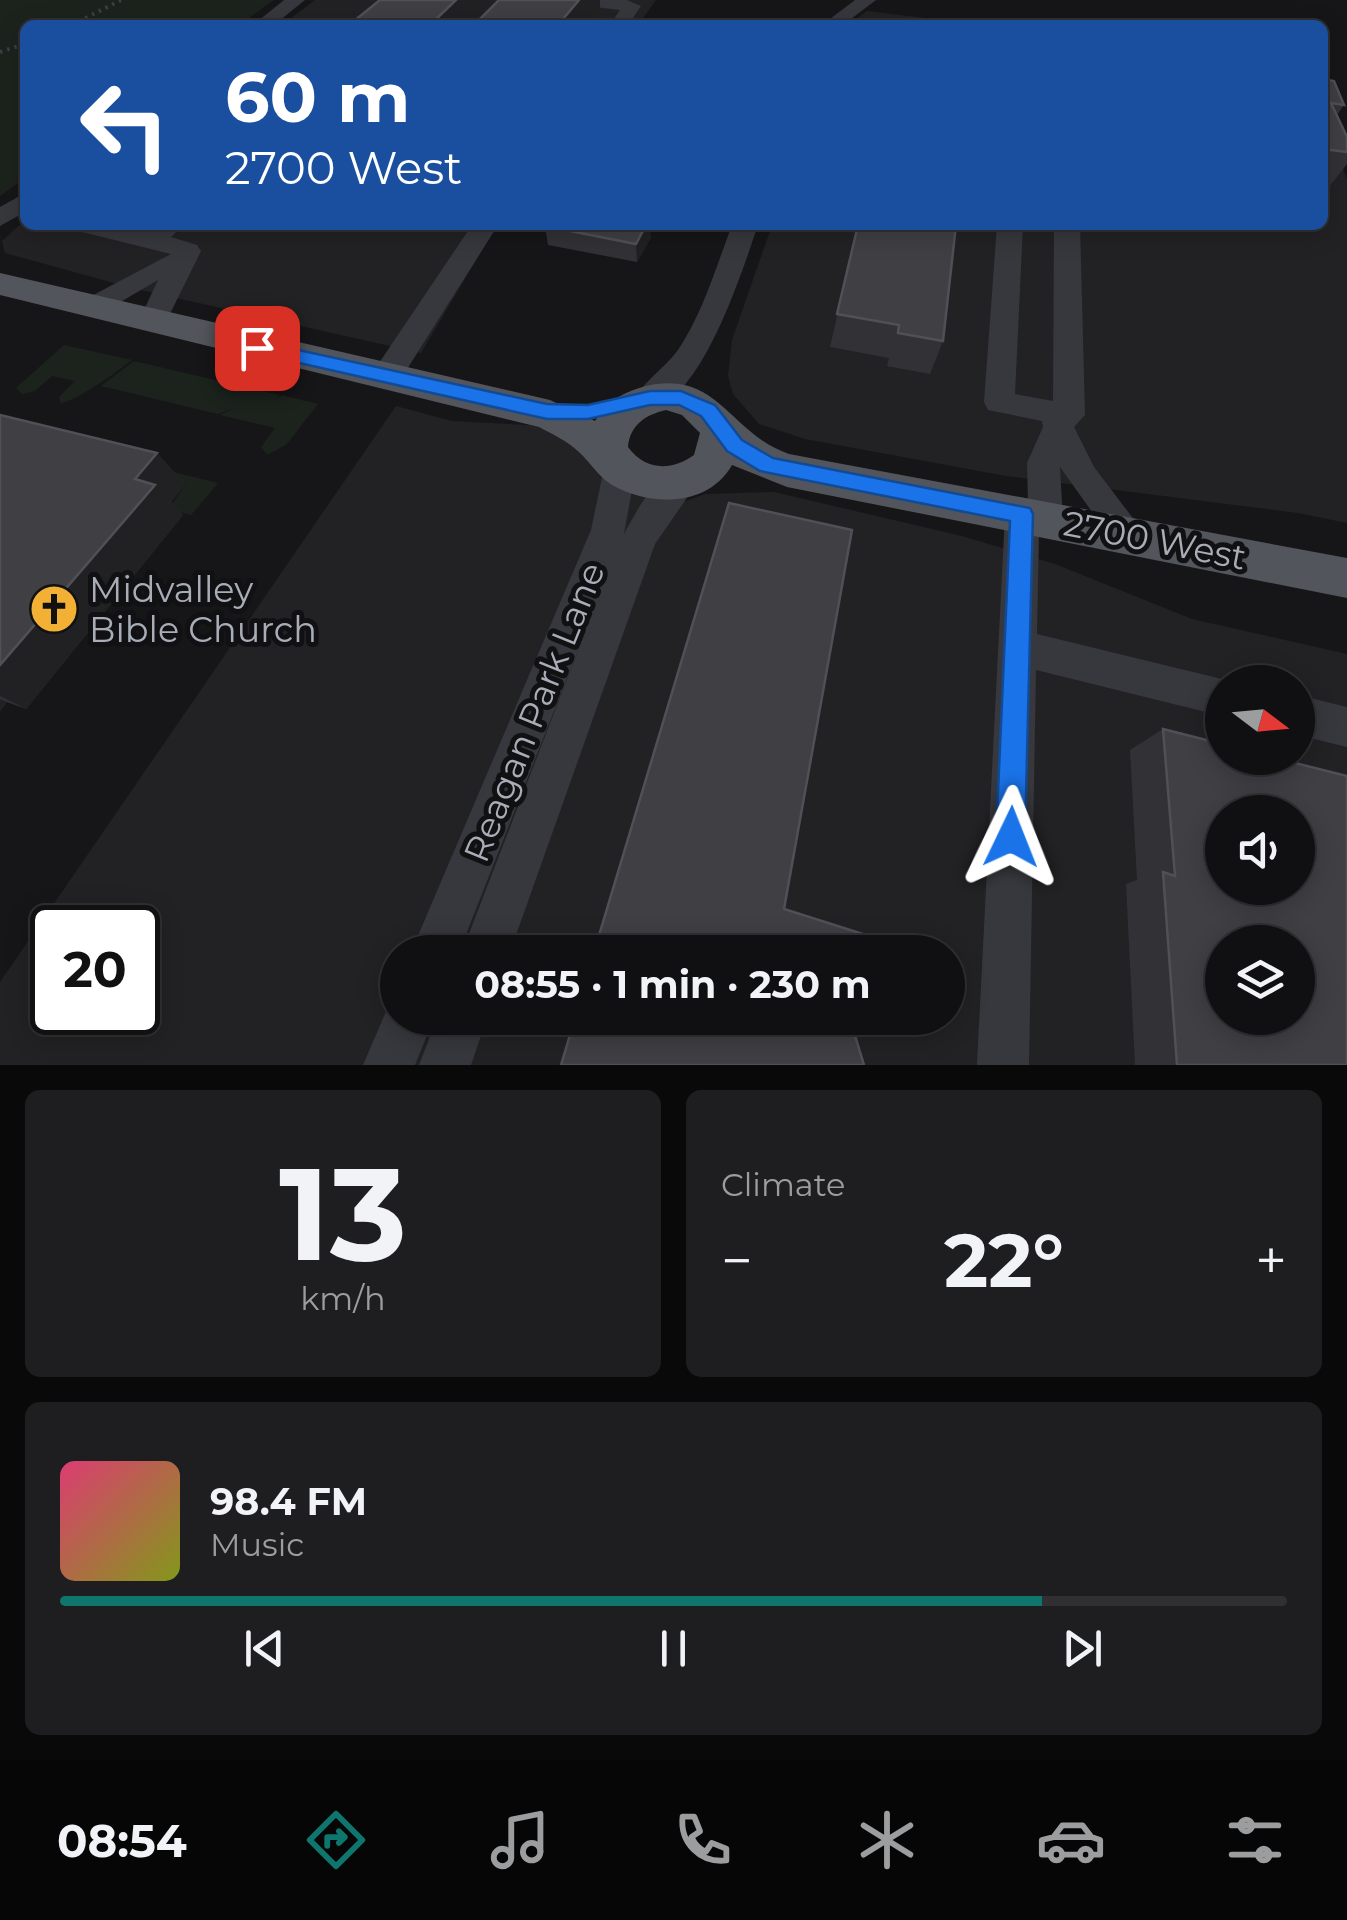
<!DOCTYPE html>
<html lang="en">
<head>
<meta charset="utf-8">
<style>
	body { margin:0; font-family:Montserrat,sans-serif; background:#1e1e20; color:#f1f3f6; height:100vh; display:flex; flex-direction:column; font-size:38px; white-space:nowrap }
	* { box-sizing:border-box; margin:0 }
	p { font-size:32px; color:#9c9d9f }
	.icon { flex:none; width:55px; height:55px; fill:none; stroke:currentColor; stroke-width:2; stroke-linecap:round; stroke-linejoin:round }
	.map { position:relative; height:1065px; overflow:hidden }
	.sheet { display:flex; flex-direction:column; gap:25px; padding:25px; background:#09090a; flex:1 }
	.sheet>* { flex:none }
	.guide { position:absolute; left:20px; top:20px; width:1308px; height:210px; border-radius:15px; box-shadow:0 5px 25px #0003,0 0 0 2px #303032; background:#1a4fa0; color:#fff; overflow:hidden }
	.needle { width:65px; rotate:106deg }
	.tools { position:absolute; left:1205px; top:665px; display:grid; gap:20px }
	.tools a { display:grid; place-items:center; width:110px; height:110px; border-radius:50%; background:#101012; box-shadow:0 5px 25px #0003,0 0 0 2px #303032; font-size:50px }
	.speed { position:absolute; left:30px; top:905px; display:flex; gap:20px; font-size:50px; font-weight:700; text-align:center }
	.speed>* { display:grid; place-content:center; width:130px; height:130px; border-radius:50%; background:#101012; box-shadow:0 5px 25px #0003,0 0 0 2px #303032; line-height:1 }
	.speed .limit { border:5px solid #111; border-radius:15px; background:#fff; color:#111 }
	.pin { position:absolute; display:grid; place-items:center; width:85px; height:85px; color:#fff; margin:-42px; border-radius:20px; box-shadow:0 5px 15px #0006 }
	.me { position:absolute; width:110px; margin:-55px; rotate:2deg; stroke-linejoin:round; filter:drop-shadow(0 0 8px #0008) }
	.turn { display:flex; align-items:center; gap:35px; height:210px; padding:0 40px; font-size:45px }
	.turn .icon { width:130px; height:130px; stroke-width:2.5 }
	.turn b { display:block; font-size:70px; line-height:85px }
	.big { font-size:75px; font-weight:700; line-height:1.1 }
	.sheet .tile { flex:1; display:flex; flex-direction:column; justify-content:center; gap:15px; min-width:0; padding:0 35px; border-radius:15px; background:#1e1e20 }
	.sheet .dial { align-items:center; gap:0 }
	.dial b { font-size:130px; line-height:1 }
	.song { display:flex; align-items:center; gap:30px }
	.cover { width:120px; height:120px; border-radius:15px; background:linear-gradient(135deg,hsl(340 70% 55%),hsl(70 70% 35%)) }
	.played { height:10px; border-radius:5px; background:linear-gradient(90deg,#0f766e 80%,#303032 80%) }
	.keys { display:flex; justify-content:space-around; direction:ltr }
	.heat { display:flex; justify-content:space-between; align-items:center; font-size:55px; direction:ltr }
	.sheet .tiles { flex:1; display:grid; gap:25px; grid-template-columns:1fr 1fr }
	.tile:last-child { grid-column:span 2 }
	.trip { position:absolute; left:380px; top:935px; width:585px; height:100px; border-radius:50px; background:#101012; box-shadow:0 5px 25px #0003,0 0 0 2px #303032; font-weight:700; line-height:100px; text-align:center }
	.tab-bar { display:flex; height:160px; justify-content:space-around; align-items:center; background:#060607; color:#9c9d9f }
	.tab-bar .icon { width:70px; height:70px }
	.tab-bar .current { color:#0f766e }
	.tab-bar b { font-size:45px; color:#f1f3f6 }
	.map>svg:first-child { display:block }
</style>
</head>
<body>
<div class="map">
<svg width="1347" height="1065" viewBox="0 0 1347 1065">
	<rect width="100%" height="100%" fill="#161618"/>
	<g fill="#222225" fill-rule="evenodd">
		<path d="M315,0H656L638,25H282Z"/>
		<path d="M867,11L985,25H848Z"/>
		<path d="M1323,117L1347,179V523L1298,513L1006,476L805,439L759,424L733,394L728,376L732,340L772,225H1322Z"/>
		<path d="M25,220V225H497L421,353L132,288L5,253L2,241Z"/>
		<path d="M396,406L452,421L548,426L600,466L605,489L678,504L705,494L774,492L962,536L1055,564L1192,619L1347,654V1065H0V982ZM1222,682H1298V758H1222ZM1222,812H1298V888H1222ZM52,928H138V1012H52ZM1222,942H1298V1018H1222ZM398,952H948V1018H398Z"/>
	</g>
	<g fill="#1c231d">
		<path d="M0,0H274L239,25H25V178L0,196Z"/>
		<path d="M64,345L132,360C118,371 75,402 61,403L59,397L75,381L52,376L35,391L22,394L16,388Z"/>
		<path d="M134,361L280,395L275,400L282,395L318,404L286,445L267,455L261,447L275,428L220,415L233,408L218,414L101,386Z"/>
		<path d="M9,431L218,483L191,515L169,509L186,483L25,443Z"/>
	</g>
	<g fill="none" stroke-linecap="round" stroke-linejoin="round">
		<g stroke="#3d3f44" stroke-width="4" stroke-dasharray="2.5 5" stroke-linecap="butt">
			<path d="M72,25L121,0"/>
			<path d="M0,52L25,44"/>
		</g>
		<g fill="#37383d" fill-rule="evenodd">
			<path d="M284,0H305L274,25H253Z"/>
			<path d="M569,0H627L641,6L628,25H610L620,10L578,5Z"/>
			<path d="M855,0H876L843,25H822Z"/>
			<path d="M25,193V212L0,226V207Z"/>
			<path d="M70,225H119L148,231L155,225H183L171,237L197,245L201,251L162,330H142L138,323L158,280L100,314H80L76,308L80,302L171,254L74,230Z"/>
			<path d="M472,225H498L397,385L386,388L375,385L371,377L375,369Z"/>
			<path d="M732,225H758C744,265 696,423 639,406L635,398C645,380 665,368 678,350C703,313 716,267 732,225Z"/>
			<path d="M997,225H1023L1015,394L1053,401L1054,225H1080L1085,415L1074,427L1094,467L1145,534L1139,544L1127,549L1115,544L1060,467L1063,519L1058,529L1046,533L1039,531L1037,634L1234,682H1222V716L1036,670L1029,1065H977L1005,515L1010,505L1028,503L1027,463L1043,427L1042,421L988,410L984,402Z"/>
			<path d="M620,455L632,459L636,468L624,534C638,509 660,462 693,473L698,482L655,544L510,952H462L584,635L459,952H411L591,530L604,468L608,459Z"/>
			<path d="M1298,695L1347,707V747L1298,735Z"/>
			<path d="M398,997V1018H434L415,1065H363L391,1000Z"/>
			<path d="M437,1018H487L471,1065H419Z"/>
		</g>
		<path fill="#53555c" fill-rule="evenodd" d="M0,273L550,400L595,421C605,404 620,394 639,388C718,365 727,433 789,454L1347,558V598L787,487L732,465C708,507 651,507 612,485C597,476 588,458 573,447C563,439 550,433 539,427L0,295ZM666,410L682,415L700,433L694,455C672,471 645,471 628,447C630,425 645,415 666,410Z"/>
	</g>
	<g fill="#323236">
		<path d="M1322,79L1344,105L1337,115L1347,137V164L1329,187L1322,186Z"/>
		<path d="M858,225L943,341L930,374L887,366L889,358L830,347Z"/>
		<path d="M545,226L651,237L637,262L548,245Z"/>
		<path d="M0,415L157,453L185,484L171,502L183,515L26,709L7,702L0,711Z"/>
		<path d="M1163,729L1347,1065H1135L1126,884L1137,880L1130,750Z"/>
	</g>
	<g fill="#212124">
		<path d="M456,0H494L469,25H430Z"/>
		<path d="M579,0H600V8L587,25H558Z"/>
		<path d="M646,225H650L651,237L637,262L636,244Z"/>
		<path d="M157,453L185,484L171,502L183,515L26,709L0,696V665L135,479Z"/>
		<path d="M0,699L7,702L0,711Z"/>
	</g>
	<g fill="#3f3f44" stroke="#4f5156" stroke-width="2.5" fill-rule="evenodd">
		<path d="M380,0H456L430,25H349Z"/>
		<path d="M499,0H579L558,25H474Z"/>
		<path d="M1322,79L1334,81L1344,105L1331,103L1347,137V152L1322,149Z"/>
		<path d="M546,225H646L636,244L545,226Z"/>
		<path d="M858,225H956L943,341L898,333L899,325L837,314Z"/>
		<path d="M0,415L157,453L135,479L155,485L0,665Z"/>
		<path d="M729,503L852,530L784,909L913,950V952H594Z"/>
		<path d="M1163,729L1222,744V758H1275L1347,776V1065H1177L1163,872L1175,876ZM1222,812H1298V888H1222ZM1222,942H1298V1018H1222Z"/>
		<path d="M575,1018H891L853,1029L864,1065H561Z"/>
	</g>
	<path fill="#1a73e8" stroke="#114b97" stroke-width="2.5" d="M257,341L547,404L588,405L650,391H681L715,405L742,440L773,458L1030,508L1033,514L1025,837L1021,848L1011,852L1000,848L996,837L1010,521L760,471L727,451L701,416L679,405H650L588,419H547L251,352V343Z"/>
	<defs>
		<g id="church-disc" transform="scale(2.5)"><circle r="9.5" fill="#f2b134" stroke="#111113"/><path d="M-1.2-6h2.4v3.5h3.3v2.4h-3.3V6h-2.4V-.1h-3.3v-2.4h3.3Z" fill="#111"/></g>
	</defs>
	<g fill-rule="evenodd">
		<use href="#church-disc" x="54" y="609"/>
	</g>
	<g text-anchor="middle" dominant-baseline="central" stroke-width="10" stroke-linejoin="round" paint-order="stroke">
		<g font-size="35" fill="#a8adb8" stroke="#111113">
			<text transform="translate(1155 540) rotate(11)">2700 West</text>
			<text transform="translate(534 712) rotate(-68)">Reagan Park Lane</text>
		</g>
		<g font-size="35" fill="#a8adb8" stroke="#111113" text-anchor="start">
			<text x="89" y="589">Midvalley<tspan x="89" dy="40">Bible Church</tspan></text>
		</g>
	</g>
</svg>
<div class="tools">
<a><svg class="needle" viewBox="-14 -14 28 28"><path d="M0-13l5 13h-10z" fill="#e53935"/><path d="M0 13l5-13h-10z" fill="#9c9d9f"/></svg></a>
<a><svg class="icon" aria-label="sound" viewBox="0 0 24 24"><path d="M4 9h4l5-4v14l-5-4H4zM17 9q2 3 0 6"/></svg></a>
<a><svg class="icon" aria-label="layers" viewBox="0 0 24 24"><path d="M12 4l9 5-9 5-9-5zM3 14l9 5 9-5"/></svg></a>
</div>
<div class="speed"><div class="limit">20</div></div>
<div class="pin" style="left:257px;top:348px;background:#d93025"><svg class="icon" aria-label="arrive" viewBox="0 0 24 24"><path d="M6 21V4h12l-3 4 3 4H6"/></svg></div>
<svg class="me" style="left:1011px;top:837px" viewBox="-20 -20 40 40"><path d="M0-17L14 15 0 8-14 15z" fill="#1a73e8" stroke="#fff" stroke-width="4"/></svg>
<div class="trip">08:55 · 1 min · 230 m</div>
<div class="guide">
<div class="turn"><svg class="icon" aria-label="left" viewBox="0 0 24 24"><path d="M17 20v-9H6M10 6l-5 5 5 5"/></svg><div><b>60 m</b>2700 West</div></div>
</div>
</div>
<section class="sheet">
<div class="tiles">
<div class="tile dial"><b>13</b><p>km/h</p></div>
<div class="tile"><p>Climate</p>
<div class="heat"><a>−</a><b class="big">22°</b><a>+</a></div>
</div>
<div class="tile">
<div class="song"><i class="cover"></i><div><b>98.4 FM</b><p>Music</p></div></div>
<div class="played"></div>
<div class="keys"><svg class="icon" aria-label="previous" viewBox="0 0 24 24"><path d="M18 5L8 12l10 7zM5 5v14"/></svg><svg class="icon" aria-label="pause" viewBox="0 0 24 24"><path d="M8 5v14M16 5v14"/></svg><svg class="icon" aria-label="next" viewBox="0 0 24 24"><path d="M6 5l10 7-10 7zM19 5v14"/></svg></div>
</div>
</div>
</section>
<nav class="tab-bar">
<b>08:54</b>
<svg class="icon current" aria-label="directions" viewBox="0 0 24 24"><path d="M12 3l9 9-9 9-9-9zM9 14v-3h6M13 9l2 2-2 2"/></svg>
<svg class="icon" aria-label="music" viewBox="0 0 24 24"><path d="M9 18V5l10-2v13"/><circle cx="6" cy="18" r="3"/><circle cx="16" cy="16" r="3"/></svg>
<svg class="icon" aria-label="phone" viewBox="0 0 24 24"><path d="M5 4h4l2 5-3 2q2 4 5 5l2-3 5 2v4C11 20 4 13 5 4z"/></svg>
<svg class="icon" aria-label="climate" viewBox="0 0 24 24"><path d="M12 3v18M4 7l16 10M4 17L20 7"/></svg>
<svg class="icon" aria-label="car" viewBox="0 0 24 24"><path d="M5 17H2v-5l4-1 3-4h7l3 4 3 1v5h-3M9 17h6M6 11h13"/><circle cx="7" cy="17" r="2"/><circle cx="17" cy="17" r="2"/></svg>
<svg class="icon" aria-label="filters" viewBox="0 0 24 24"><path d="M4 7h16M4 17h16"/><circle cx="9" cy="7" r="2"/><circle cx="15" cy="17" r="2"/></svg>
</nav>
</body>
</html>
